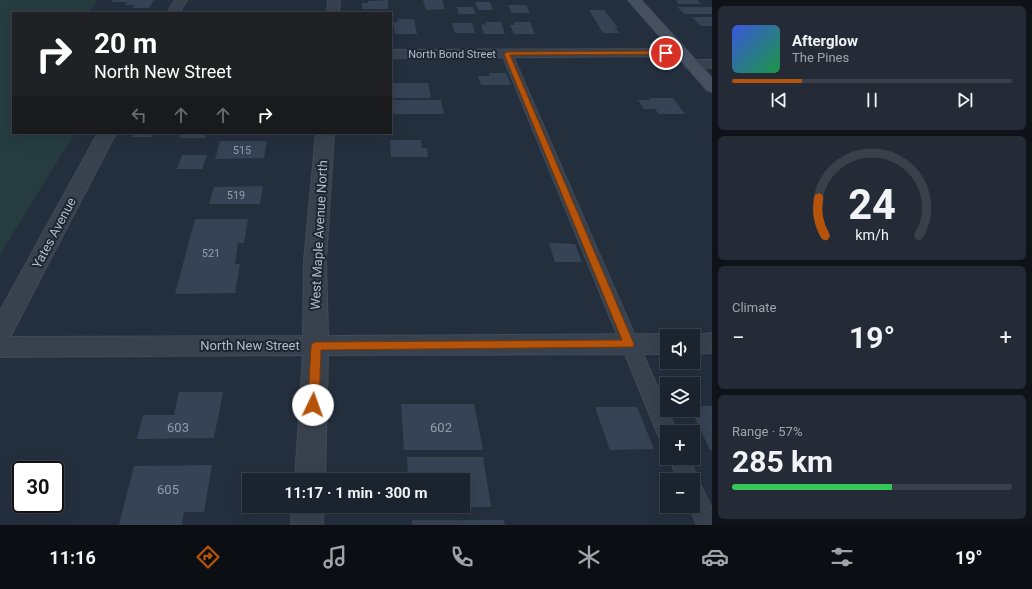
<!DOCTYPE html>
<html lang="en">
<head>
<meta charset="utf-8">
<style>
	body { margin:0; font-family:Roboto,sans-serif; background:#242b36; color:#f1f3f6; height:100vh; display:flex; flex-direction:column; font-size:15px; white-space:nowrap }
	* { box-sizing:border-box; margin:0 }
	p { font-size:13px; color:#a0a4aa }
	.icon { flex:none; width:22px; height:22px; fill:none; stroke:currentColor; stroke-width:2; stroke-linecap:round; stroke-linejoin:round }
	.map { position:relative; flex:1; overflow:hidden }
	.panel { display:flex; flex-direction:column; gap:6px; padding:6px; background:#0f1319; width:320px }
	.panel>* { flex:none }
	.banner { position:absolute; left:12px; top:12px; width:380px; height:122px; border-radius:0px; box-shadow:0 4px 16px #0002,0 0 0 1px #39404a; background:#202124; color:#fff; overflow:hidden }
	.fabs { position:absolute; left:660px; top:329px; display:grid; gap:8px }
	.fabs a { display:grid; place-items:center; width:40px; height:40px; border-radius:0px; background:#1b232e; box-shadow:0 4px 16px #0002,0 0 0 1px #39404a; font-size:20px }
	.speed { position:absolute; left:12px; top:461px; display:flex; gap:8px; font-size:20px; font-weight:700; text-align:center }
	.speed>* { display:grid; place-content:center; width:52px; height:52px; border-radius:50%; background:#1b232e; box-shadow:0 4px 16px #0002,0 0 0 1px #39404a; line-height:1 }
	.speed .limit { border:2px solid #111; border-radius:6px; background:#fff; color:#111 }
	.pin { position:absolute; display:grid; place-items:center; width:34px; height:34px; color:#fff; margin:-17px; border:2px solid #fff; border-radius:50%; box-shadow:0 1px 4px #0007 }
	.me { position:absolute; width:44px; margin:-22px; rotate:3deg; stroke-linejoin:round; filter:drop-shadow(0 0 3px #0008) }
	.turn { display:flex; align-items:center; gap:14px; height:84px; padding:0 16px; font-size:18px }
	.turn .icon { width:52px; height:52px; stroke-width:2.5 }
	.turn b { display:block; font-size:28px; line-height:34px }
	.lanes { display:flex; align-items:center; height:38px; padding:0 16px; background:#0003; justify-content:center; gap:20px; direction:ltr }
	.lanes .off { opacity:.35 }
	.big { font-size:30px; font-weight:700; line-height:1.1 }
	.panel .widget { flex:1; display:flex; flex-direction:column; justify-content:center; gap:6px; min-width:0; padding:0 14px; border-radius:6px; background:#242b36 }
	.panel .dial { align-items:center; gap:0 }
	.dial svg { height:104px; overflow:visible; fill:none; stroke:#39404a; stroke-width:7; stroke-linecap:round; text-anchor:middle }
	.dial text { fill:#f1f3f6; stroke:none }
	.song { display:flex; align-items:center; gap:12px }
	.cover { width:48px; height:48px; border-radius:6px; background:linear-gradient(135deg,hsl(230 70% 55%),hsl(140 70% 35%)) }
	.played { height:4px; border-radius:2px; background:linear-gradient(90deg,#b45309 25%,#39404a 25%) }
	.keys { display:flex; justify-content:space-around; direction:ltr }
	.heat { display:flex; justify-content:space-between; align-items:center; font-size:22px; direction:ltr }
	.charge { height:6px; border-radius:3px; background:linear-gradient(90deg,#34c759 57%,#39404a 0) }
	.trip { position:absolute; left:242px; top:473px; width:228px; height:40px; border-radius:0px; background:#1b232e; box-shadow:0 4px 16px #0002,0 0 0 1px #39404a; font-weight:700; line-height:40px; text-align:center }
	.tab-bar { display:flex; height:64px; justify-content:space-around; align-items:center; background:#0b0e12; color:#a0a4aa }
	.tab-bar .icon { width:28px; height:28px }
	.tab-bar .current { color:#b45309 }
	.tab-bar b { font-size:18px; color:#f1f3f6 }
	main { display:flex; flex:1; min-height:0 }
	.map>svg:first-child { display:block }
</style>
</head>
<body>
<main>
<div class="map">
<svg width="712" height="525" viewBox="0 0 712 525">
	<rect width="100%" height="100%" fill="#242f3e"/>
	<path fill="#263c3f" d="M0,0H98L87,13H13V133H75L0,254Z"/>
	<g fill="#364354">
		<path d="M113,0H154L149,8H132L134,5H125L127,2H111Z"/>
		<path d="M388,0V9H362V3H368V1Z"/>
		<path d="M423,0H442L445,9L426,10Z"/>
		<path d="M676,0H697L701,4H679Z"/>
		<path d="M475,2H490L493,10H478Z"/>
		<path d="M508,5H526L530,13H512Z"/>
		<path d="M457,7H473L476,14H459Z"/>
		<path d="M677,7H712V14H685Z"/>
		<path d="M589,10H604L618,28H615L619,33H603Z"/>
		<path d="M692,17H712V26H701Z"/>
		<path d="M397,19H414L417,34H395L393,22H398Z"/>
		<path d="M485,22H501L505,34H484L481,24L486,25Z"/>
		<path d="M514,22H530L535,34H514L510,25H515Z"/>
		<path d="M452,23H472L475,33H455Z"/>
		<path d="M489,73H506L511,85H481L478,76H490Z"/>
		<path d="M391,83H428L431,98H391Z"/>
		<path d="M649,98H673L685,114H659L655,109H644L638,100H650Z"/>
		<path d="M391,100H441L444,114H391Z"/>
		<path d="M134,133H153L151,137H132Z"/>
		<path d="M181,133H206L205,138H179Z"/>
		<path d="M390,140H421L422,148H427L428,157H391Z"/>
		<path d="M220,141H267L264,158L215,159Z"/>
		<path d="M182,155H207L202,169H177Z"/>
		<path d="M263,186L260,204H209L214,187Z"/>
		<path d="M195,219H248L244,243H238L235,264H240L235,293L175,294Z"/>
		<path d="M549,243L575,244L582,262H555Z"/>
		<path d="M179,392H223L214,438L137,439L143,415H174Z"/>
		<path d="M401,404H474L483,450H404Z"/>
		<path d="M693,406H712V450H710L691,410H693Z"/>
		<path d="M595,407H637L654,449L610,450Z"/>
		<path d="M407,457H483L491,507H463V480H408Z"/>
		<path d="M212,465L204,512H184L182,525H119L134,466Z"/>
		<path d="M412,520H504L505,525H412Z"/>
	</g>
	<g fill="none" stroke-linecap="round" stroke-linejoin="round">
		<g stroke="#414a57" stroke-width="2">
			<g id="service">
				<path d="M507,51L512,54L677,432H667V440L660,438L657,432L502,54Z"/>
				<path d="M669,458H689L698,480L697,483L700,484L712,509V525H697L689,506H693V480H678Z"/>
			</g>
		</g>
		<g stroke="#414a57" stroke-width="2">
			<g id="minor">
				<path d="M175,0H187L179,13H167Z"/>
				<path d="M328,0H340L339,13H327Z"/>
				<path d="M681,49L686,50L688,53L686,56L391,58V50Z"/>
				<path d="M691,60H712V68L686,67L684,64L686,61Z"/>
				<path d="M98,133H116L10,337L303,336L304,261L316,133H334L326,261L328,336L667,334L672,336H667V354L328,355L325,480H295L303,355L0,357V311Z"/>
				<path d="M712,333V353L693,354V336H688Z"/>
				<path d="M292,506H324L323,525H291Z"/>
			</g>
		</g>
		<g stroke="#414a57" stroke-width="2">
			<path id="secondary" d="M628,0H641L712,78V92L707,90Z"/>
		</g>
		<use href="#service" fill="#38414e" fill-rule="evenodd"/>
		<use href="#minor" fill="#38414e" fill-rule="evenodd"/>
		<use href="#secondary" fill="#465061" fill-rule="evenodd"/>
	</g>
	<path fill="#b45309" stroke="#753606" d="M666,51L669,53V54L510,55L634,344L633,347L321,350L319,405L317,409L313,410L309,409L308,405L311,346L313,343L316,342L622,340L504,54L507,52Z"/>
	<g text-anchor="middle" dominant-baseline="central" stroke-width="4" stroke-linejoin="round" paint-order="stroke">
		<g font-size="11" fill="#b4bcc9" stroke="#1d2633">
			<text x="452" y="54">North Bond Street</text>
		</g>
		<g font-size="11" fill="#929caa">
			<text x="242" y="150">515</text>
			<text x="236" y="195">519</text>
			<text x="211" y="253">521</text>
		</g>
		<g font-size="13" fill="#b4bcc9" stroke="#1d2633">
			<text transform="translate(54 233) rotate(-62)">Yates Avenue</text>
			<text transform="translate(319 235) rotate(-87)">West Maple Avenue North</text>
			<text x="250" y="345">North New Street</text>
		</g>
		<g font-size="13" fill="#929caa">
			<text x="178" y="427">603</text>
			<text x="441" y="427">602</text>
			<text x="168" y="489">605</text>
		</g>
	</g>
</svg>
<div class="fabs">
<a><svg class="icon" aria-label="sound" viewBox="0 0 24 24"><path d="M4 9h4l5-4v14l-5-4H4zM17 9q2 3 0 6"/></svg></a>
<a><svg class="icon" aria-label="layers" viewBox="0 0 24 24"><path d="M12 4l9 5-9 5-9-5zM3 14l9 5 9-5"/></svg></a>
<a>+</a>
<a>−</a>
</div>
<div class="speed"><div class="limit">30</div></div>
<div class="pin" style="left:666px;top:53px;background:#d93025"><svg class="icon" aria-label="arrive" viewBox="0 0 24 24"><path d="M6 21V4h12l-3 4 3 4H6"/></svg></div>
<svg class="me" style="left:313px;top:405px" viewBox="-20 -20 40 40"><circle r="19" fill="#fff"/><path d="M0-13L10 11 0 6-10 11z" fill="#b45309"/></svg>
<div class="trip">11:17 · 1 min · 300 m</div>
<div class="banner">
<div class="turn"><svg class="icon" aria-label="right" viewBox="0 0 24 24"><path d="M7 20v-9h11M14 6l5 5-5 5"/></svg><div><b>20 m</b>North New Street</div></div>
<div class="lanes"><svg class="icon off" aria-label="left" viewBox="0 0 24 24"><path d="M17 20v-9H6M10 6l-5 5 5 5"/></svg><svg class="icon off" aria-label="ahead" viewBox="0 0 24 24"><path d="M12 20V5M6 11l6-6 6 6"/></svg><svg class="icon off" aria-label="ahead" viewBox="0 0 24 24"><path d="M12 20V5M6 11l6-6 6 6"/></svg><svg class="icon" aria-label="right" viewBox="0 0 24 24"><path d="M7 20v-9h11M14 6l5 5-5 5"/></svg></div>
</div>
</div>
<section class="panel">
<div class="widget">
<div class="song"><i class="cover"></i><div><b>Afterglow</b><p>The Pines</p></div></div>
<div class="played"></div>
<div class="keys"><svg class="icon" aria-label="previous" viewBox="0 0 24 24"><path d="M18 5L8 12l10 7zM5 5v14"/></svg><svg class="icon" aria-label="pause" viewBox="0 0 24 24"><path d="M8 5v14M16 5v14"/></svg><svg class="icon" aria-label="next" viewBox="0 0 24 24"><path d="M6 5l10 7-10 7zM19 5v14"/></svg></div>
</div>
<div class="widget dial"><svg viewBox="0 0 100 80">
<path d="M14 69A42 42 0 1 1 86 69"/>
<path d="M14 69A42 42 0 0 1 9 40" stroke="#b45309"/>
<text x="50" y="56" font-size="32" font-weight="700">24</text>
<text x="50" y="72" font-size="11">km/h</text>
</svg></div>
<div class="widget"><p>Climate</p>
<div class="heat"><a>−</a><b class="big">19°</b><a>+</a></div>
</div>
<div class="widget"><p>Range · 57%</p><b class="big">285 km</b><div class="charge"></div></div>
</section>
</main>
<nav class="tab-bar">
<b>11:16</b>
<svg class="icon current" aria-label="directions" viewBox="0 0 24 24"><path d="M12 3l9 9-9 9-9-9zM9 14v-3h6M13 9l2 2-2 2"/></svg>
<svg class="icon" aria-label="music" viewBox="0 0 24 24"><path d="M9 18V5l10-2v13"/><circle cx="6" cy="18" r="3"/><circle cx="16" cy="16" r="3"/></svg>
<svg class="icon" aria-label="phone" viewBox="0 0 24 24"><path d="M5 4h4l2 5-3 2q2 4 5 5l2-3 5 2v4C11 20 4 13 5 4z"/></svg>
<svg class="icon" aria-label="climate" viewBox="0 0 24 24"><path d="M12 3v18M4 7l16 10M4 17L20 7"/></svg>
<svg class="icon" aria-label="car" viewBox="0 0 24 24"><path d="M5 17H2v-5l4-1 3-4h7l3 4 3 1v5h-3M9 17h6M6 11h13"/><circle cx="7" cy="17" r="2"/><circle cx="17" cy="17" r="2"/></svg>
<svg class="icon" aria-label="filters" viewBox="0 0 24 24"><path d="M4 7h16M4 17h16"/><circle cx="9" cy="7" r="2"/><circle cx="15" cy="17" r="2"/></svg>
<b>19°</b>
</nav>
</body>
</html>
